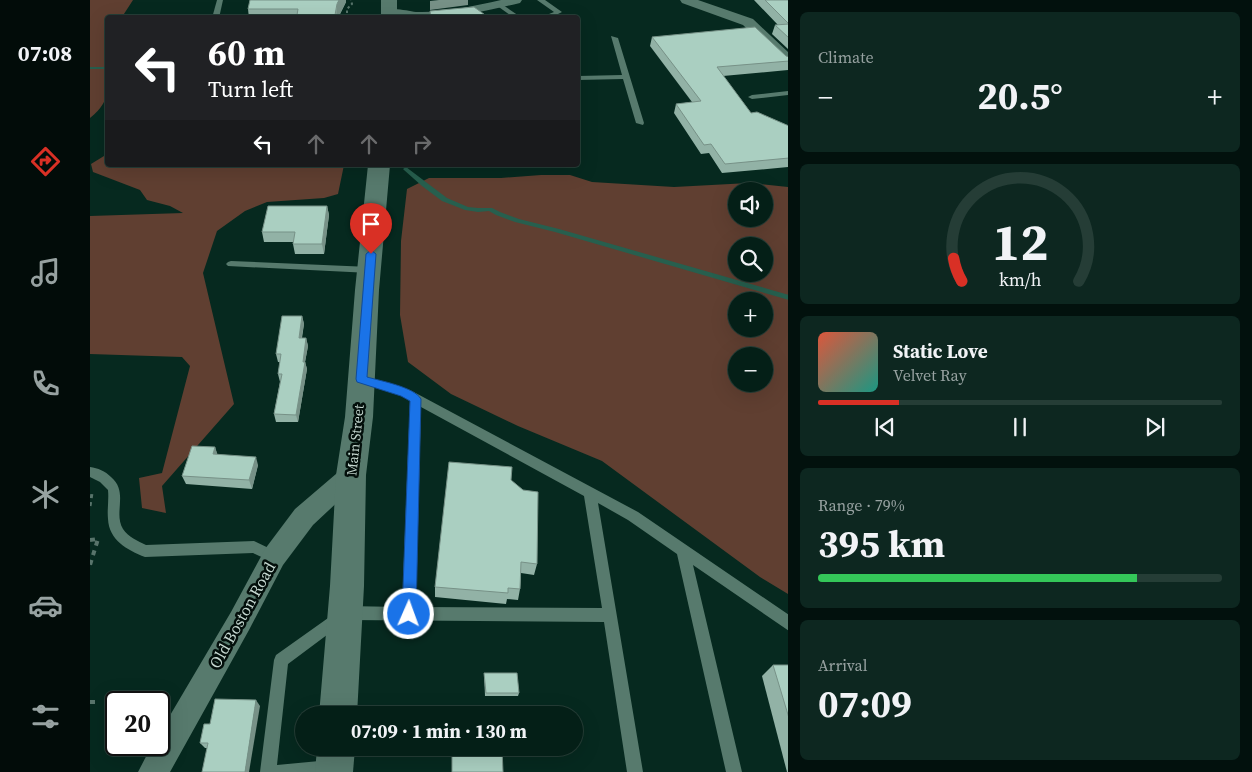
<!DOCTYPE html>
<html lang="en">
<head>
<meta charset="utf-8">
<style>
	body { margin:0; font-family:"Source Serif 4",serif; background:#0d2720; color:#f1f3f6; height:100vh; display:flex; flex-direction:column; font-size:19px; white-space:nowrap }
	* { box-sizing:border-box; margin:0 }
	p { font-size:16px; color:#97a2a1 }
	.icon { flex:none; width:28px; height:28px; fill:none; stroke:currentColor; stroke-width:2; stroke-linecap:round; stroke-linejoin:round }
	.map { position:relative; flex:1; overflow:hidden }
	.side { display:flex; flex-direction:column; gap:12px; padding:12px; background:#02110d; width:464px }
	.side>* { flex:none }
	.banner { position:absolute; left:15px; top:15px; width:475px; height:152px; border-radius:5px; box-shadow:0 5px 20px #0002,0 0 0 1px #253d36; background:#202124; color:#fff; overflow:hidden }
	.tools { position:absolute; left:638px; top:182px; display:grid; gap:10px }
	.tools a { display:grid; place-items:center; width:45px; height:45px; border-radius:50%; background:#041f17; box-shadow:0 5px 20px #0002,0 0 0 1px #253d36; font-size:25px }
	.speed { position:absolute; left:15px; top:691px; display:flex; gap:10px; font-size:25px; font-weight:700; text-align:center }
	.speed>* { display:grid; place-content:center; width:65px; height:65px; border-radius:50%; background:#041f17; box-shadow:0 5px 20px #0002,0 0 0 1px #253d36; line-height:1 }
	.speed .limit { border:2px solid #111; border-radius:8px; background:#fff; color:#111 }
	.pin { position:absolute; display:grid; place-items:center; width:42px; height:42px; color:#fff; margin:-51px -21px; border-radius:50% 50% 50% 0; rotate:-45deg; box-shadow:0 0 5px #0007 }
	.pin .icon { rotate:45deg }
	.me { position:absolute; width:55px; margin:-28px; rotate:2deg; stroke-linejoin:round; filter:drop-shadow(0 0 4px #0008) }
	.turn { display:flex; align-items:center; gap:18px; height:105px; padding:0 20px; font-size:22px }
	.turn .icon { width:65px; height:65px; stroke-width:2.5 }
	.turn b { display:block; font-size:35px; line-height:42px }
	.lanes { display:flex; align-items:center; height:48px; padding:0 20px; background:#0003; justify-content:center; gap:25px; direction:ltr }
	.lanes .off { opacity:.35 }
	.big { font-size:38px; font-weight:700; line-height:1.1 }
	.side .card { flex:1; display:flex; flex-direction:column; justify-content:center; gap:8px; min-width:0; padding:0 18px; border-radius:8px; background:#0d2720 }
	.side .dial { align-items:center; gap:0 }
	.dial svg { height:130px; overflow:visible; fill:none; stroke:#253d36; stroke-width:7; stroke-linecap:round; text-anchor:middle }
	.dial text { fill:#f1f3f6; stroke:none }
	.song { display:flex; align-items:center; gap:15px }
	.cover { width:60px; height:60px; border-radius:8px; background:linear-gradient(135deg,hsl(10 70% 55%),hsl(170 70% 35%)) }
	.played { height:5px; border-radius:2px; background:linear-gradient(90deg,#d93025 20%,#253d36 20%) }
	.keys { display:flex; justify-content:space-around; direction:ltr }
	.heat { display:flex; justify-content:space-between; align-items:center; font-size:28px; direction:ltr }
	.charge { height:8px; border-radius:4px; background:linear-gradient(90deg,#34c759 79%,#253d36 0) }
	.trip { position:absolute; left:205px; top:706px; width:288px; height:50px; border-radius:25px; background:#041f17; box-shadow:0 5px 20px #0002,0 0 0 1px #253d36; font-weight:700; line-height:50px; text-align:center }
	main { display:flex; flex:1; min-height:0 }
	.tabs { display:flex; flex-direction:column; width:90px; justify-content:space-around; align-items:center; background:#020c09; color:#97a2a1 }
	.tabs .icon { width:35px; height:35px }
	.tabs .on { color:#d93025 }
	.tabs b { font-size:22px; color:#f1f3f6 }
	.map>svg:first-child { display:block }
</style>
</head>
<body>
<main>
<nav class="tabs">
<b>07:08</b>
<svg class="icon on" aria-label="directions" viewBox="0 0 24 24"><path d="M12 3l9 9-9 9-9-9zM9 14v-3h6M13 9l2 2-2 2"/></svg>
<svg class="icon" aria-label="music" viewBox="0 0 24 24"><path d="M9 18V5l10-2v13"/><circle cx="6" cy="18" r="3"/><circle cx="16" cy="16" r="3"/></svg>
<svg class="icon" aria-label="phone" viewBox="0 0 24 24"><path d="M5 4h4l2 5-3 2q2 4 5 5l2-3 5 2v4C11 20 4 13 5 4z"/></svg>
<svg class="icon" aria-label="climate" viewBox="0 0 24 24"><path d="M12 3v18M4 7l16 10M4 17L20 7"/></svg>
<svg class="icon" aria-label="car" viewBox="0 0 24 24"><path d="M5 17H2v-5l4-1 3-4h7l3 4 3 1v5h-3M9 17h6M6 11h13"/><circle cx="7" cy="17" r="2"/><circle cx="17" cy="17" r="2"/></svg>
<svg class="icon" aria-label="filters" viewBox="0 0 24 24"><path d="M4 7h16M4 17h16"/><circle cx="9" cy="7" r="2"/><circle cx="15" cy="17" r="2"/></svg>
</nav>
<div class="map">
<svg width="699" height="772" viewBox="0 0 699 772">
	<rect width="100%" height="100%" fill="#06291f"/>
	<g fill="#603f31" fill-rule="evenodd">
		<path d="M0,0H43L32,17L18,18L17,46L14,53L17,55C18,83 24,99 0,118Z"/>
		<path d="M17,151L18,165H254L248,194L234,198L177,202L155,211L127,231L113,273L144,404L72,486L76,513L52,508L49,478L72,473L100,366L92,357L0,354V216L93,213L80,206L57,200L50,190L3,172L1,164L14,156Z"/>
		<path d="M451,175H480L502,182L584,187L659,183L698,187V594L670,577L512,461L428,426L361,394L318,362L310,315L311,241L317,189L339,178H411ZM674,191V219H646V191ZM674,246V274H646V246ZM674,301V329H646V301ZM674,356V384H646V356Z"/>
	</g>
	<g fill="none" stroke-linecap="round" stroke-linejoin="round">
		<g fill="#275f4e" fill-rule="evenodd">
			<rect x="0" y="67" width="18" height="2"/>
			<path d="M316,167L357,198L378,207L388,208H402L410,212L429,219L469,229L699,295V300L465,232L425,222L406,215L399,211L388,212L375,210L352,201L332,186L314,170L313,169Z"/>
		</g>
		<path stroke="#58746b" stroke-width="2" stroke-dasharray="2.5 2.5" stroke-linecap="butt" d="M257,18V9L262,4L261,0"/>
		<path stroke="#58746b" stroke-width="3" stroke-dasharray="4 4" stroke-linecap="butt" d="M0,506L2,493"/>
		<g stroke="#58746b" stroke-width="4" stroke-dasharray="5 5" stroke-linecap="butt">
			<path d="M0,540L8,539L0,565"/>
			<path d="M0,702H10"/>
		</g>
		<g fill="#577a6d" fill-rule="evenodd">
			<path d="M127,0H133L129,18H122Z"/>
			<path d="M447,0H455L472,12L460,18H449L464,12Z"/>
			<path d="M406,3H410L432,18H424L406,5Z"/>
			<path d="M521,36L528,38L554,123L553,125L546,123L533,79L488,80V76L532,75Z"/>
			<path d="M699,91V95L662,99L658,97L662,95Z"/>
			<path d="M141,261L280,267L285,270L280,273L138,266L136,264L138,262Z"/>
			<path d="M271,375L320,390L548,512L699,615V631L603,565L652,772H636L587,554L538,520L508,503L553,772H537L514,622L257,620L198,664L187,765L240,760L246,762L248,768L246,772H170L184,660L186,655L255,606L312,607L320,401L312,396L267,382L265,379L267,376ZM331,407L494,496L512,608L326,607Z"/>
			<path d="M0,467C8,468 15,471 21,477C39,492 23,513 33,529C38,537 48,541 56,545L164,541L189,553L191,557L189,561L184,563L163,553L55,557C37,550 19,540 18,519C17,509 19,500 18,490L10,482L0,477Z"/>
		</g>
		<g fill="#577a6d" fill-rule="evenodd">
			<path d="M411,0H432L430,3C392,12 365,18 326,18C315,18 305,18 294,16L293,13C299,6 317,11 326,12C355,13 383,6 411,0Z"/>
			<path d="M590,0H608L663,19L699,53V65L694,64L653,25L592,3Z"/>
			<path d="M261,465L269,468L273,475L269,482L223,525L193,565L159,630L80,772H48L62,745H69V734L141,612L175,549L205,509L253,468Z"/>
		</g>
		<g fill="#577a6d" fill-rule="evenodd">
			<rect x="291" y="0" width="16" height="18"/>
			<path d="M278,165H300L289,290L283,417L276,475L274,586L267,715H229L240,586L246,475L255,417L265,290Z"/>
			<path d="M227,748H265L263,772H225Z"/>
		</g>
	</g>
	<g fill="#92b2a6">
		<path d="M664,0H699V50L682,34L685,25H688Z"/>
		<path d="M256,2L248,18H159L158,9Z"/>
		<path d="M562,37L699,57V70L633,76L661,113L699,126V167L632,173L619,153L611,154L584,113L586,104L602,102L560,46Z"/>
		<path d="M237,206L239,215L234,254H205L203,244V242H174L172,232Z"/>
		<path d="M212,316L214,324L212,338H216L218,346L215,362L217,369L208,422H186L184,414L190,382L188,374L190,362H188L186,354Z"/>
		<path d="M125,447L127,454L168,465L162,489L96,484L92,476Z"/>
		<path d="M421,480L447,564L444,575L431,573L430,589L428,600L417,599L416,604L345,597V587Z"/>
		<path d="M683,665H699V772H697L672,676Z"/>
		<path d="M394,673L429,693L428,696H395Z"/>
		<path d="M170,706L117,748H115L110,743L120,724Z"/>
	</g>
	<g fill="#779187">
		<path d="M249,0H256V2L248,18H246L247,4Z"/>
		<path d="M349,0H378V5L340,10V1Z"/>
		<path d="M237,206L239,215L234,254L232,244Z"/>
		<path d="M212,316L214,324L210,346L209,338Z"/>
		<path d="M216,338L218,346L215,362L217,369L208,422L206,415Z"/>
		<path d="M125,447L128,456L123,454Z"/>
		<path d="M166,457L168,465L162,489L159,480Z"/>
		<path d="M166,700L170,706L159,772H155Z"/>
	</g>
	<g fill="#aacfc1" stroke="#779187">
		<path d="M160,0H249L247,4L245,15H207L208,9H158Z"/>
		<path d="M675,0H699V24Z"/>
		<path d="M384,7L398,17L395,18H341L340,11Z"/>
		<path d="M699,24V38L685,25Z"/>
		<path d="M665,27L696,56L699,57V61L627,67L661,113L667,112L699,126V158L635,164L621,144L614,145L586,104L611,101L562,37Z"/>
		<path d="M178,206H237L232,244H203L205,232H172Z"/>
		<path d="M192,316H212L209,338H216L213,362H215L206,415L184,414L192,374H188L191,354H186Z"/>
		<path d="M102,446L125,447L123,454L166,457L159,480L92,476Z"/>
		<path d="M359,462L422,467L421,480L433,490L448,492L447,564L431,562L430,589L418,588V593L345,587Z"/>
		<path d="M683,665H699V718Z"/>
		<path d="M394,673H427L429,693H396Z"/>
		<path d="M125,699L166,700L155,772H112L118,743H110L114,724H120Z"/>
		<path d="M362,711L410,712V715H362Z"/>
		<path d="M362,748H412L413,772H362Z"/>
	</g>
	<path fill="#1a73e8" stroke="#114b97" d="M281,250L286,254L277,377C291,381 324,387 331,399L326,614L324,619L319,621L314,619L312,614L320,401L311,396L267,382L266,379L276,254Z"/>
	<g text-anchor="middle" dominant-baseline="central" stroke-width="5" stroke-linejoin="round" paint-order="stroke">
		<g font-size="14" fill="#c6d8d1" stroke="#030f0b">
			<text transform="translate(265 440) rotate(-84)">Main Street</text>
		</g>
		<g font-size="16" fill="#c6d8d1" stroke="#030f0b">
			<text transform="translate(152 615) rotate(-61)">Old Boston Road</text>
		</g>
	</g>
</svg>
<div class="tools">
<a><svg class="icon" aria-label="sound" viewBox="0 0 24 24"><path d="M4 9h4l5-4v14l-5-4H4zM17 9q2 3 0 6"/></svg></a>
<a><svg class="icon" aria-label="search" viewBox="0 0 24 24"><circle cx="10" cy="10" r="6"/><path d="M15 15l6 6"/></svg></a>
<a>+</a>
<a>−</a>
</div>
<div class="speed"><div class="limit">20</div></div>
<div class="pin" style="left:281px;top:254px;background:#d93025"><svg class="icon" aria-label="arrive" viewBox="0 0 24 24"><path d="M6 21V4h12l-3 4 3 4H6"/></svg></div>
<svg class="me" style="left:319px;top:614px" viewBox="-20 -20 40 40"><circle r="17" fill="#1a73e8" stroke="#fff" stroke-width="3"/><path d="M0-11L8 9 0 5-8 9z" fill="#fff"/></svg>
<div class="trip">07:09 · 1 min · 130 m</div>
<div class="banner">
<div class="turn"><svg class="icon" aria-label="left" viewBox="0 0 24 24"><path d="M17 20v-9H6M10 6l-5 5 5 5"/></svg><div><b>60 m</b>Turn left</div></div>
<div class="lanes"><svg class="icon" aria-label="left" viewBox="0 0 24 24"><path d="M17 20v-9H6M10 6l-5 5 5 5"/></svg><svg class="icon off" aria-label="ahead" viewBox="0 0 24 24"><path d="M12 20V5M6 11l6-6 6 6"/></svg><svg class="icon off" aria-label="ahead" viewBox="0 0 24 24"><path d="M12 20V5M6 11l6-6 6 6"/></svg><svg class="icon off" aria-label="right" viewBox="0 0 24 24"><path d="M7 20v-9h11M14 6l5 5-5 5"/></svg></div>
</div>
</div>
<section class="side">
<div class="card"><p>Climate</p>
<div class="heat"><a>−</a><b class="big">20.5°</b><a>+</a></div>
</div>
<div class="card dial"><svg viewBox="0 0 100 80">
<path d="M14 69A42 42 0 1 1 86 69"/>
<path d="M14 69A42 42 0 0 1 9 55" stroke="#d93025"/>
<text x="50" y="56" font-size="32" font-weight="700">12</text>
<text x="50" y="72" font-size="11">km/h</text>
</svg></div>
<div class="card">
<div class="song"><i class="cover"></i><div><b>Static Love</b><p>Velvet Ray</p></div></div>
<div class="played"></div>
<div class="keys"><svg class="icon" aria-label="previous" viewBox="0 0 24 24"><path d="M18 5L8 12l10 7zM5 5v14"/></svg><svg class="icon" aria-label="pause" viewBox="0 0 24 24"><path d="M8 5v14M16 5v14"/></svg><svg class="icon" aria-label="next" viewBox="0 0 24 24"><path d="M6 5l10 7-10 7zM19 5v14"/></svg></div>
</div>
<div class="card"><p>Range · 79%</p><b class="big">395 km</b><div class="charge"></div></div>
<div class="card"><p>Arrival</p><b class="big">07:09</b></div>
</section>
</main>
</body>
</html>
